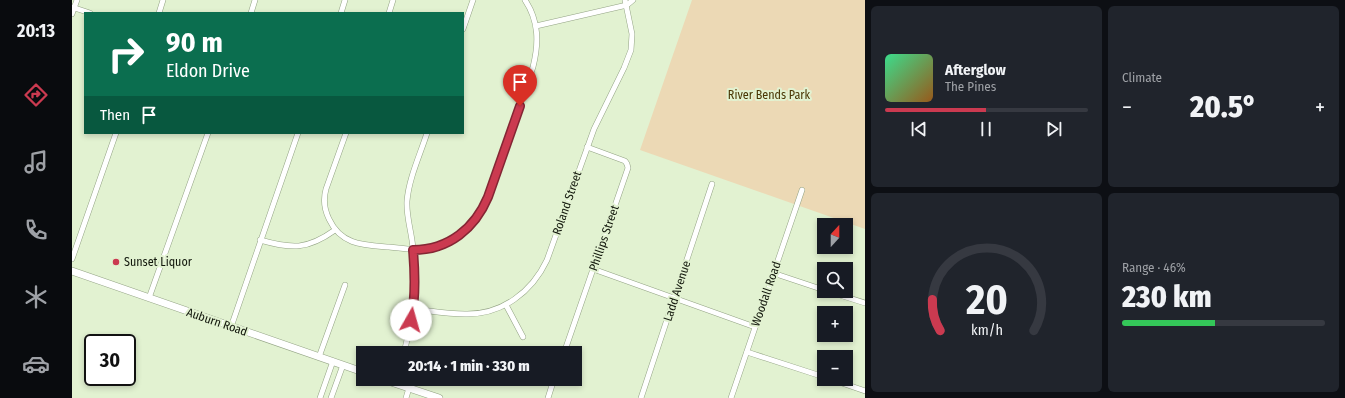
<!DOCTYPE html>
<html lang="en">
<head>
<meta charset="utf-8">
<style>
	body { margin:0; font-family:"Fira Sans Condensed",sans-serif; background:#20242c; color:#f1f3f6; height:100vh; display:flex; flex-direction:column; font-size:15px; white-space:nowrap }
	* { box-sizing:border-box; margin:0 }
	p { font-size:13px; color:#9ea1a6 }
	.icon { flex:none; width:22px; height:22px; fill:none; stroke:currentColor; stroke-width:2; stroke-linecap:round; stroke-linejoin:round }
	.map { position:relative; flex:1; overflow:hidden }
	.panel { display:flex; flex-direction:column; gap:6px; padding:6px; background:#0d0f14; width:480px }
	.panel>* { flex:none }
	.banner { position:absolute; left:12px; top:12px; width:380px; height:122px; border-radius:0px; box-shadow:0 2px 6px #0003; background:#0b6e4f; color:#fff; overflow:hidden }
	.needle { width:26px; rotate:21deg }
	.tools { position:absolute; left:745px; top:218px; display:grid; gap:8px }
	.tools a { display:grid; place-items:center; width:36px; height:36px; border-radius:0px; background:#171b24; box-shadow:0 2px 6px #0003; font-size:20px }
	.speed { position:absolute; left:12px; top:334px; display:flex; gap:8px; font-size:20px; font-weight:700; text-align:center }
	.speed>* { display:grid; place-content:center; width:52px; height:52px; border-radius:50%; background:#171b24; box-shadow:0 2px 6px #0003; line-height:1 }
	.speed .limit { border:2px solid #111; border-radius:6px; background:#fff; color:#111 }
	.pin { position:absolute; display:grid; place-items:center; width:34px; height:34px; color:#fff; margin:-41px -17px; border-radius:50% 50% 50% 0; rotate:-45deg; box-shadow:0 0 4px #0007 }
	.pin .icon { rotate:45deg }
	.me { position:absolute; width:44px; margin:-22px; rotate:7deg; stroke-linejoin:round; filter:drop-shadow(0 0 3px #0008) }
	.turn { display:flex; align-items:center; gap:14px; height:84px; padding:0 16px; font-size:18px }
	.turn .icon { width:52px; height:52px; stroke-width:2.5 }
	.turn b { display:block; font-size:28px; line-height:34px }
	.then { display:flex; align-items:center; height:38px; padding:0 16px; background:#0003; gap:8px; font-size:15px }
	.big { font-size:30px; font-weight:800; line-height:1.1 }
	.panel .tile { flex:1; display:flex; flex-direction:column; justify-content:center; gap:6px; min-width:0; padding:0 14px; border-radius:6px; background:#20242c }
	.panel .dial { align-items:center; gap:0 }
	.dial svg { height:104px; overflow:visible; fill:none; stroke:#363941; stroke-width:7; stroke-linecap:round; text-anchor:middle }
	.dial text { fill:#f1f3f6; stroke:none }
	.song { display:flex; align-items:center; gap:12px }
	.cover { width:48px; height:48px; border-radius:6px; background:linear-gradient(135deg,hsl(150 70% 55%),hsl(30 70% 35%)) }
	.played { height:4px; border-radius:2px; background:linear-gradient(90deg,#cb3a50 50%,#363941 50%) }
	.keys { display:flex; justify-content:space-around; direction:ltr }
	.heat { display:flex; justify-content:space-between; align-items:center; font-size:22px; direction:ltr }
	.charge { height:6px; border-radius:3px; background:linear-gradient(90deg,#34c759 46%,#363941 0) }
	.panel .tiles { flex:1; display:grid; gap:6px; grid-template-columns:repeat(2,1fr) }
	.trip { position:absolute; left:284px; top:346px; width:226px; height:40px; border-radius:0px; background:#171b24; box-shadow:0 2px 6px #0003; font-weight:800; line-height:40px; text-align:center }
	main { display:flex; flex:1; min-height:0 }
	.tabs { display:flex; flex-direction:column; width:72px; justify-content:space-around; align-items:center; background:#090b0e; color:#9ea1a6 }
	.tabs .icon { width:28px; height:28px }
	.tabs .selected { color:#cb3a50 }
	.tabs b { font-size:18px; color:#f1f3f6 }
	.map>svg:first-child { display:block }
</style>
</head>
<body>
<main>
<nav class="tabs">
<b>20:13</b>
<svg class="icon selected" aria-label="directions" viewBox="0 0 24 24"><path d="M12 3l9 9-9 9-9-9zM9 14v-3h6M13 9l2 2-2 2"/></svg>
<svg class="icon" aria-label="music" viewBox="0 0 24 24"><path d="M9 18V5l10-2v13"/><circle cx="6" cy="18" r="3"/><circle cx="16" cy="16" r="3"/></svg>
<svg class="icon" aria-label="phone" viewBox="0 0 24 24"><path d="M5 4h4l2 5-3 2q2 4 5 5l2-3 5 2v4C11 20 4 13 5 4z"/></svg>
<svg class="icon" aria-label="climate" viewBox="0 0 24 24"><path d="M12 3v18M4 7l16 10M4 17L20 7"/></svg>
<svg class="icon" aria-label="car" viewBox="0 0 24 24"><path d="M5 17H2v-5l4-1 3-4h7l3 4 3 1v5h-3M9 17h6M6 11h13"/><circle cx="7" cy="17" r="2"/><circle cx="17" cy="17" r="2"/></svg>
</nav>
<div class="map">
<svg width="793" height="398" viewBox="0 0 793 398">
	<rect width="100%" height="100%" fill="#e2f2d1"/>
	<path fill="#ecd9b5" d="M620,0H793V229L568,150Z"/>
	<g fill="none" stroke-linecap="round" stroke-linejoin="round">
		<g stroke="#93a384" stroke-width="6">
			<g id="street">
				<path d="M0,7L18,13"/>
				<path d="M87,13L91,0"/>
				<path d="M179,13L183,0"/>
				<path d="M269,13L273,0"/>
				<path d="M317,13L321,0"/>
				<path d="M0,14L5,0"/>
				<path d="M464,26L555,5L561,0"/>
				<path d="M391,29L401,0"/>
				<path d="M274,133L254,189C251,200 252,209 257,219C269,245 291,245 317,247C335,249 354,252 371,245C389,237 401,224 412,208L461,67C467,43 467,21 453,0"/>
				<path d="M188,240C220,249 235,250 263,230"/>
				<path d="M0,259L44,133"/>
				<path d="M521,269L683,327"/>
				<path d="M701,273L752,290"/>
				<path d="M755,291L793,303"/>
				<path d="M77,298L136,133"/>
				<path d="M434,305L451,337"/>
				<path d="M341,309C359,311 376,314 393,314C430,315 460,292 475,260L522,129L552,68L559,50L560,34L553,0"/>
				<path d="M159,327L226,133"/>
				<path d="M675,352L752,377"/>
				<path d="M332,353C341,319 344,284 341,249C340,233 334,217 335,201C337,178 348,155 355,133"/>
				<path d="M492,353L556,168L555,164L553,161L515,147"/>
				<path d="M247,357L273,285"/>
				<path d="M758,379L793,391"/>
				<path d="M248,398L261,361"/>
				<path d="M259,398L271,365"/>
				<path d="M334,398L337,388"/>
				<path d="M476,398L482,379"/>
				<path d="M569,398L640,184"/>
				<path d="M659,398L730,190"/>
			</g>
		</g>
		<g stroke="#93a384" stroke-width="8">
			<g id="secondary">
				<path d="M0,271L291,372"/>
				<path d="M310,379L367,398"/>
			</g>
		</g>
		<use href="#street" stroke="#fff" stroke-width="5"/>
		<use href="#secondary" stroke="#fff" stroke-width="7"/>
	</g>
	<g fill="none" stroke-linecap="round" stroke-linejoin="round">
		<g stroke="#842634" stroke-width="10">
			<path id="route" d="M339,320C344,297 343,273 341,250C377,250 403,228 416,197L448,106"/>
		</g>
		<use href="#route" stroke="#cb3a50" stroke-width="7"/>
	</g>
	<circle fill="#cb3a50" stroke="#e2f2d1" stroke-width="1.5" cx="44" cy="262" r="4"/>
	<g text-anchor="middle" dominant-baseline="central" stroke-width="4" stroke-linejoin="round" paint-order="stroke">
		<g font-size="12" fill="#4a3604" stroke="#e2f2d1">
			<text x="697" y="95">River Bends Park</text>
		</g>
		<g font-size="12" fill="#12170c" stroke="#e2f2d1">
			<text transform="translate(495 203) rotate(-71)">Roland Street</text>
			<text transform="translate(532 238) rotate(-71)">Phillips Street</text>
			<text transform="translate(605 291) rotate(-72)">Ladd Avenue</text>
			<text transform="translate(694 294) rotate(-71)">Woodall Road</text>
			<text transform="translate(145 322) rotate(19)">Auburn Road</text>
		</g>
		<g font-size="12" fill="#12170c" stroke="#e2f2d1" text-anchor="start">
			<text x="52" y="262">Sunset Liquor</text>
		</g>
	</g>
</svg>
<div class="tools">
<a><svg class="needle" viewBox="-14 -14 28 28"><path d="M0-13l5 13h-10z" fill="#e53935"/><path d="M0 13l5-13h-10z" fill="#9ea1a6"/></svg></a>
<a><svg class="icon" aria-label="search" viewBox="0 0 24 24"><circle cx="10" cy="10" r="6"/><path d="M15 15l6 6"/></svg></a>
<a>+</a>
<a>−</a>
</div>
<div class="speed"><div class="limit">30</div></div>
<div class="pin" style="left:448px;top:106px;background:#d93025"><svg class="icon" aria-label="arrive" viewBox="0 0 24 24"><path d="M6 21V4h12l-3 4 3 4H6"/></svg></div>
<svg class="me" style="left:339px;top:320px" viewBox="-20 -20 40 40"><circle r="19" fill="#fff"/><path d="M0-13L10 11 0 6-10 11z" fill="#cb3a50"/></svg>
<div class="trip">20:14 · 1 min · 330 m</div>
<div class="banner">
<div class="turn"><svg class="icon" aria-label="right" viewBox="0 0 24 24"><path d="M7 20v-9h11M14 6l5 5-5 5"/></svg><div><b>90 m</b>Eldon Drive</div></div>
<div class="then">Then<svg class="icon" aria-label="arrive" viewBox="0 0 24 24"><path d="M6 21V4h12l-3 4 3 4H6"/></svg></div>
</div>
</div>
<section class="panel">
<div class="tiles">
<div class="tile">
<div class="song"><i class="cover"></i><div><b>Afterglow</b><p>The Pines</p></div></div>
<div class="played"></div>
<div class="keys"><svg class="icon" aria-label="previous" viewBox="0 0 24 24"><path d="M18 5L8 12l10 7zM5 5v14"/></svg><svg class="icon" aria-label="pause" viewBox="0 0 24 24"><path d="M8 5v14M16 5v14"/></svg><svg class="icon" aria-label="next" viewBox="0 0 24 24"><path d="M6 5l10 7-10 7zM19 5v14"/></svg></div>
</div>
<div class="tile"><p>Climate</p>
<div class="heat"><a>−</a><b class="big">20.5°</b><a>+</a></div>
</div>
<div class="tile dial"><svg viewBox="0 0 100 80">
<path d="M14 69A42 42 0 1 1 86 69"/>
<path d="M14 69A42 42 0 0 1 8 45" stroke="#cb3a50"/>
<text x="50" y="56" font-size="32" font-weight="700">20</text>
<text x="50" y="72" font-size="11">km/h</text>
</svg></div>
<div class="tile"><p>Range · 46%</p><b class="big">230 km</b><div class="charge"></div></div>
</div>
</section>
</main>
</body>
</html>
